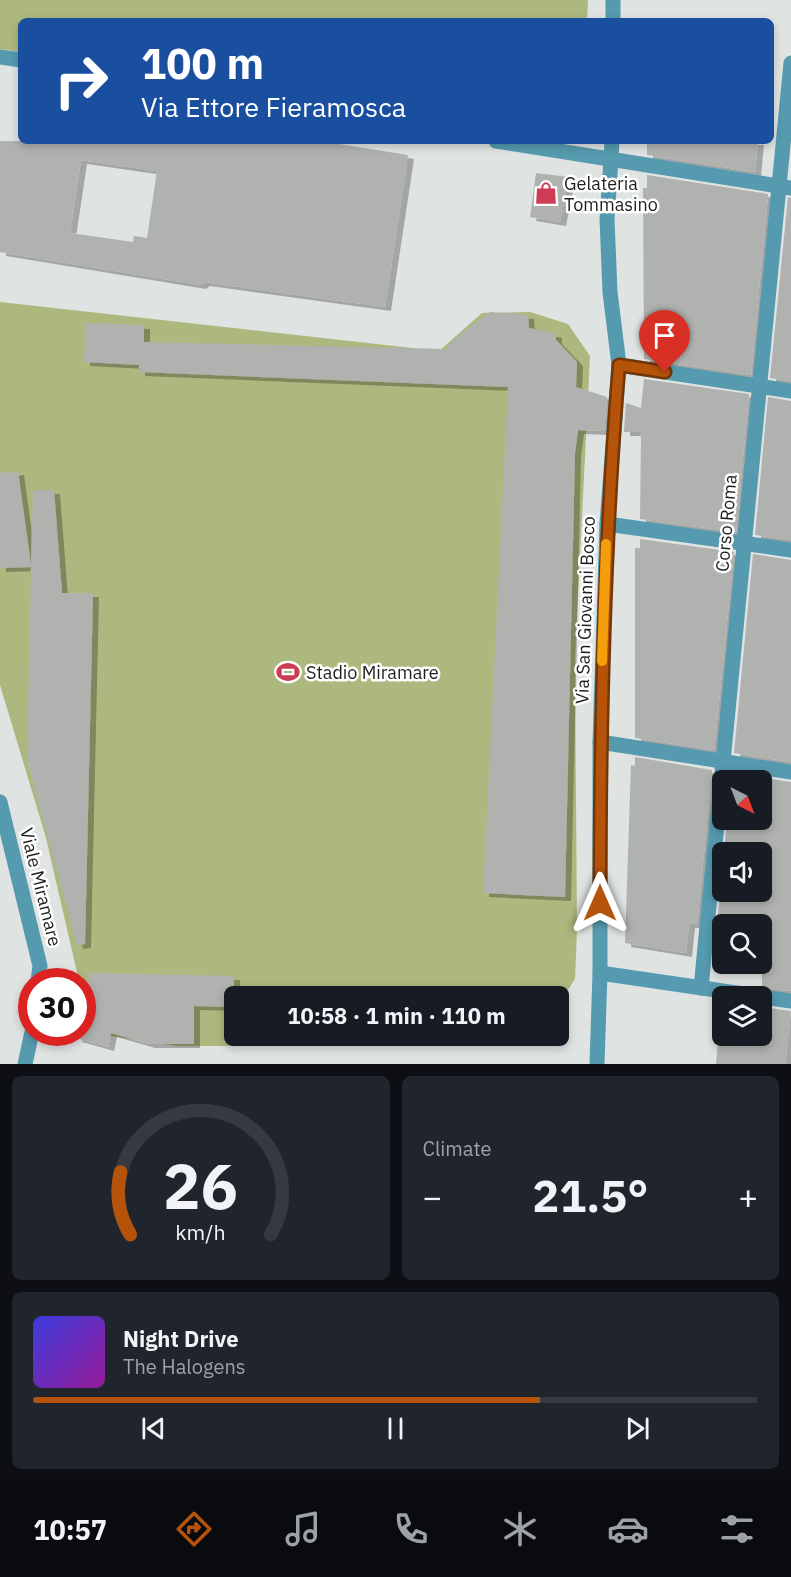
<!DOCTYPE html>
<html lang="en">
<head>
<meta charset="utf-8">
<style>
	body { margin:0; font-family:"IBM Plex Sans",sans-serif; background:#20242c; color:#f1f3f6; height:100vh; display:flex; flex-direction:column; font-size:22px; white-space:nowrap }
	* { box-sizing:border-box; margin:0 }
	p { font-size:20px; color:#9ea1a6 }
	.icon { flex:none; width:33px; height:33px; fill:none; stroke:currentColor; stroke-width:2; stroke-linecap:round; stroke-linejoin:round }
	.map { position:relative; height:1064px; overflow:hidden }
	.side { display:flex; flex-direction:column; gap:12px; padding:12px; background:#0d0f14; flex:1 }
	.side>* { flex:none }
	.banner { position:absolute; left:18px; top:18px; width:756px; height:126px; border-radius:9px; box-shadow:0 3px 9px #0003; background:#1a4fa0; color:#fff; overflow:hidden }
	.needle { width:39px; rotate:138deg }
	.buttons { position:absolute; left:712px; top:770px; display:grid; gap:12px }
	.buttons a { display:grid; place-items:center; width:60px; height:60px; border-radius:9px; background:#171b24; box-shadow:0 3px 9px #0003; font-size:30px }
	.speed { position:absolute; left:18px; top:968px; display:flex; gap:12px; font-size:30px; font-weight:700; text-align:center }
	.speed>* { display:grid; place-content:center; width:78px; height:78px; border-radius:50%; background:#171b24; box-shadow:0 3px 9px #0003; line-height:1 }
	.speed .limit { border:9px solid #d22; background:#fff; color:#111 }
	.pin { position:absolute; display:grid; place-items:center; width:51px; height:51px; color:#fff; margin:-62px -26px; border-radius:50% 50% 50% 0; rotate:-45deg; box-shadow:0 0 6px #0007 }
	.pin .icon { rotate:45deg }
	.me { position:absolute; width:66px; margin:-33px; rotate:0deg; stroke-linejoin:round; filter:drop-shadow(0 0 4px #0008) }
	.turn { display:flex; align-items:center; gap:21px; height:126px; padding:0 24px; font-size:27px }
	.turn .icon { width:78px; height:78px; stroke-width:2.5 }
	.turn b { display:block; font-size:42px; line-height:51px }
	.big { font-size:45px; font-weight:700; line-height:1.1 }
	.side .card { flex:1; display:flex; flex-direction:column; justify-content:center; gap:9px; min-width:0; padding:0 21px; border-radius:9px; background:#20242c }
	.side .dial { align-items:center; gap:0 }
	.dial svg { height:156px; overflow:visible; fill:none; stroke:#363941; stroke-width:7; stroke-linecap:round; text-anchor:middle }
	.dial text { fill:#f1f3f6; stroke:none }
	.song { display:flex; align-items:center; gap:18px }
	.cover { width:72px; height:72px; border-radius:9px; background:linear-gradient(135deg,hsl(240 70% 55%),hsl(300 70% 35%)) }
	.played { height:6px; border-radius:3px; background:linear-gradient(90deg,#b45309 70%,#363941 70%) }
	.keys { display:flex; justify-content:space-around; direction:ltr }
	.heat { display:flex; justify-content:space-between; align-items:center; font-size:33px; direction:ltr }
	.side .tiles { flex:1; display:grid; gap:12px; grid-template-columns:1fr 1fr }
	.card:last-child { grid-column:span 2 }
	.trip { position:absolute; left:224px; top:986px; width:345px; height:60px; border-radius:9px; background:#171b24; box-shadow:0 3px 9px #0003; font-weight:700; line-height:60px; text-align:center }
	.dock { display:flex; height:96px; justify-content:space-around; align-items:center; background:#090b0e; color:#9ea1a6 }
	.dock .icon { width:42px; height:42px }
	.dock .active { color:#b45309 }
	.dock b { font-size:27px; color:#f1f3f6 }
	.map>svg:first-child { display:block }
</style>
</head>
<body>
<div class="map">
<svg width="791" height="1064" viewBox="0 0 791 1064">
	<defs>
		<filter id="shadow"><feDropShadow dx="6" dy="4" stdDeviation="0" flood-color="#0004"/></filter>
	</defs>
	<rect width="100%" height="100%" fill="#dfe3e2"/>
	<g fill="#adb87f">
		<path d="M0,0H588L587,21H21V52L0,49Z"/>
		<path d="M0,302L439,351L482,313L530,312L568,324L590,356L575,658L577,930L575,979L558,1005V996H234V1035H526L522,1039L463,1046H177L83,1032L82,981H79L46,838L0,685Z"/>
	</g>
	<g fill="#b0b2b0" fill-rule="evenodd" filter="url(#shadow)">
		<path d="M0,141H320L408,155L385,307L204,282L200,285L0,252ZM81,160L157,171L147,238L134,236L133,242L70,233Z"/>
		<path d="M647,141H758L755,172L647,155Z"/>
		<path d="M536,173L569,177L560,222L530,217Z"/>
		<path d="M647,175L768,194L751,375L644,359L643,188H647Z"/>
		<path d="M788,197L791,198V381L770,378Z"/>
		<path d="M490,312L528,315L529,328L556,334V340L577,362L576,387L607,397L604,431L578,430L575,453L565,897L483,893L508,387L139,372V365L84,362L86,323L144,325V342L447,349V345Z"/>
		<path d="M644,379L749,394L736,532L640,519L641,432H624L626,403L641,408Z"/>
		<path d="M768,397L791,401V540L755,535Z"/>
		<path d="M18,471L31,565L33,490H54L62,593H93L85,944L77,945L27,760L31,567L0,568V473Z"/>
		<path d="M640,539L734,552L714,750L635,738V548H640Z"/>
		<path d="M753,554L791,560V762L734,753Z"/>
		<path d="M635,757L712,770L697,924H689L686,953L625,943L631,765L635,766Z"/>
		<path d="M732,773L791,782V991L762,987V924H717L723,863V891H762V852H724L727,819H762V780H731Z"/>
		<path d="M90,973L234,976V1007L194,1006V1044H149L111,1033L108,1047L76,1038L77,1032H82V1007Z"/>
		<path d="M721,1001L723,1035H762V1007L791,1011L785,1064H716Z"/>
	</g>
	<g fill="none" stroke-linecap="round" stroke-linejoin="round">
		<g stroke="#569aaf" stroke-width="15">
			<path d="M613,21V0"/>
			<path d="M611,159L612,141"/>
		</g>
		<g stroke="#569aaf" stroke-width="15">
			<path d="M0,57L21,60"/>
			<path d="M496,141L791,188"/>
			<path d="M619,365L791,391"/>
			<path d="M607,524L791,550"/>
			<path d="M600,742L791,772"/>
			<path d="M600,973L757,996"/>
			<path d="M701,988L791,63"/>
			<path d="M762,997L791,1001"/>
			<path d="M597,1064L600,973V742L607,524L619,365L610,292L607,219L611,159"/>
		</g>
		<g stroke="#569aaf" stroke-width="15">
			<path d="M0,802L40,966L38,981"/>
			<path d="M25,1064L32,1032"/>
		</g>
	</g>
	<g fill="none" stroke-linecap="round" stroke-linejoin="round">
		<g stroke="#753606" stroke-width="15">
			<path id="route" d="M600,903C600,724 604,545 619,365L665,372"/>
		</g>
		<use href="#route" stroke="#b45309" stroke-width="10"/>
		<path stroke="#f59e0b" stroke-width="10" d="M602,661L606,544"/>
	</g>
	<defs>
		<g id="shop-bare" transform="scale(1.8)"><path d="M-5-2.5h2.3a2.7 3.5 0 0 1 5.4 0H5L5.5 6h-11ZM-1.5-2.5h3a1.5 2.3 0 0 0-3 0Z" fill="#cd3d55" stroke="#fff" stroke-width="2.5" paint-order="stroke"/></g>
		<g id="stadium-bare" transform="scale(1.8)"><path d="M0-5a6.5 5 0 1 0 0 10a6.5 5 0 1 0 0-10ZM-3.5-1.8h7v3.6h-7Z" fill="#cd3d55" stroke="#fff" stroke-width="2.5" paint-order="stroke"/></g>
	</defs>
	<g fill-rule="evenodd">
		<use href="#shop-bare" x="546" y="193"/>
		<use href="#stadium-bare" x="288" y="672"/>
	</g>
	<g text-anchor="middle" dominant-baseline="central" stroke-width="5" stroke-linejoin="round" paint-order="stroke">
		<g font-size="18" fill="#1d1f1f" stroke="#fff" text-anchor="start">
			<text x="564" y="183">Gelateria<tspan x="564" dy="21">Tommasino</tspan></text>
			<text x="306" y="672">Stadio Miramare</text>
		</g>
		<g font-size="18" fill="#1d1f1f" stroke="#fff">
			<text transform="translate(726 523) rotate(-85)">Corso Roma</text>
			<text transform="translate(585 610) rotate(-88)">Via San Giovanni Bosco</text>
			<text transform="translate(41 887) rotate(76)">Viale Miramare</text>
		</g>
	</g>
</svg>
<div class="buttons">
<a><svg class="needle" viewBox="-14 -14 28 28"><path d="M0-13l5 13h-10z" fill="#e53935"/><path d="M0 13l5-13h-10z" fill="#9ea1a6"/></svg></a>
<a><svg class="icon" aria-label="sound" viewBox="0 0 24 24"><path d="M4 9h4l5-4v14l-5-4H4zM17 9q2 3 0 6"/></svg></a>
<a><svg class="icon" aria-label="search" viewBox="0 0 24 24"><circle cx="10" cy="10" r="6"/><path d="M15 15l6 6"/></svg></a>
<a><svg class="icon" aria-label="layers" viewBox="0 0 24 24"><path d="M12 4l9 5-9 5-9-5zM3 14l9 5 9-5"/></svg></a>
</div>
<div class="speed"><div class="limit">30</div></div>
<div class="pin" style="left:665px;top:372px;background:#d93025"><svg class="icon" aria-label="arrive" viewBox="0 0 24 24"><path d="M6 21V4h12l-3 4 3 4H6"/></svg></div>
<svg class="me" style="left:600px;top:903px" viewBox="-20 -20 40 40"><path d="M0-17L14 15 0 8-14 15z" fill="#b45309" stroke="#fff" stroke-width="4"/></svg>
<div class="trip">10:58 · 1 min · 110 m</div>
<div class="banner">
<div class="turn"><svg class="icon" aria-label="right" viewBox="0 0 24 24"><path d="M7 20v-9h11M14 6l5 5-5 5"/></svg><div><b>100 m</b>Via Ettore Fieramosca</div></div>
</div>
</div>
<section class="side">
<div class="tiles">
<div class="card dial"><svg viewBox="0 0 100 80">
<path d="M14 69A42 42 0 1 1 86 69"/>
<path d="M14 69A42 42 0 0 1 9 37" stroke="#b45309"/>
<text x="50" y="56" font-size="32" font-weight="700">26</text>
<text x="50" y="72" font-size="11">km/h</text>
</svg></div>
<div class="card"><p>Climate</p>
<div class="heat"><a>−</a><b class="big">21.5°</b><a>+</a></div>
</div>
<div class="card">
<div class="song"><i class="cover"></i><div><b>Night Drive</b><p>The Halogens</p></div></div>
<div class="played"></div>
<div class="keys"><svg class="icon" aria-label="previous" viewBox="0 0 24 24"><path d="M18 5L8 12l10 7zM5 5v14"/></svg><svg class="icon" aria-label="pause" viewBox="0 0 24 24"><path d="M8 5v14M16 5v14"/></svg><svg class="icon" aria-label="next" viewBox="0 0 24 24"><path d="M6 5l10 7-10 7zM19 5v14"/></svg></div>
</div>
</div>
</section>
<nav class="dock">
<b>10:57</b>
<svg class="icon active" aria-label="directions" viewBox="0 0 24 24"><path d="M12 3l9 9-9 9-9-9zM9 14v-3h6M13 9l2 2-2 2"/></svg>
<svg class="icon" aria-label="music" viewBox="0 0 24 24"><path d="M9 18V5l10-2v13"/><circle cx="6" cy="18" r="3"/><circle cx="16" cy="16" r="3"/></svg>
<svg class="icon" aria-label="phone" viewBox="0 0 24 24"><path d="M5 4h4l2 5-3 2q2 4 5 5l2-3 5 2v4C11 20 4 13 5 4z"/></svg>
<svg class="icon" aria-label="climate" viewBox="0 0 24 24"><path d="M12 3v18M4 7l16 10M4 17L20 7"/></svg>
<svg class="icon" aria-label="car" viewBox="0 0 24 24"><path d="M5 17H2v-5l4-1 3-4h7l3 4 3 1v5h-3M9 17h6M6 11h13"/><circle cx="7" cy="17" r="2"/><circle cx="17" cy="17" r="2"/></svg>
<svg class="icon" aria-label="filters" viewBox="0 0 24 24"><path d="M4 7h16M4 17h16"/><circle cx="9" cy="7" r="2"/><circle cx="15" cy="17" r="2"/></svg>
</nav>
</body>
</html>
